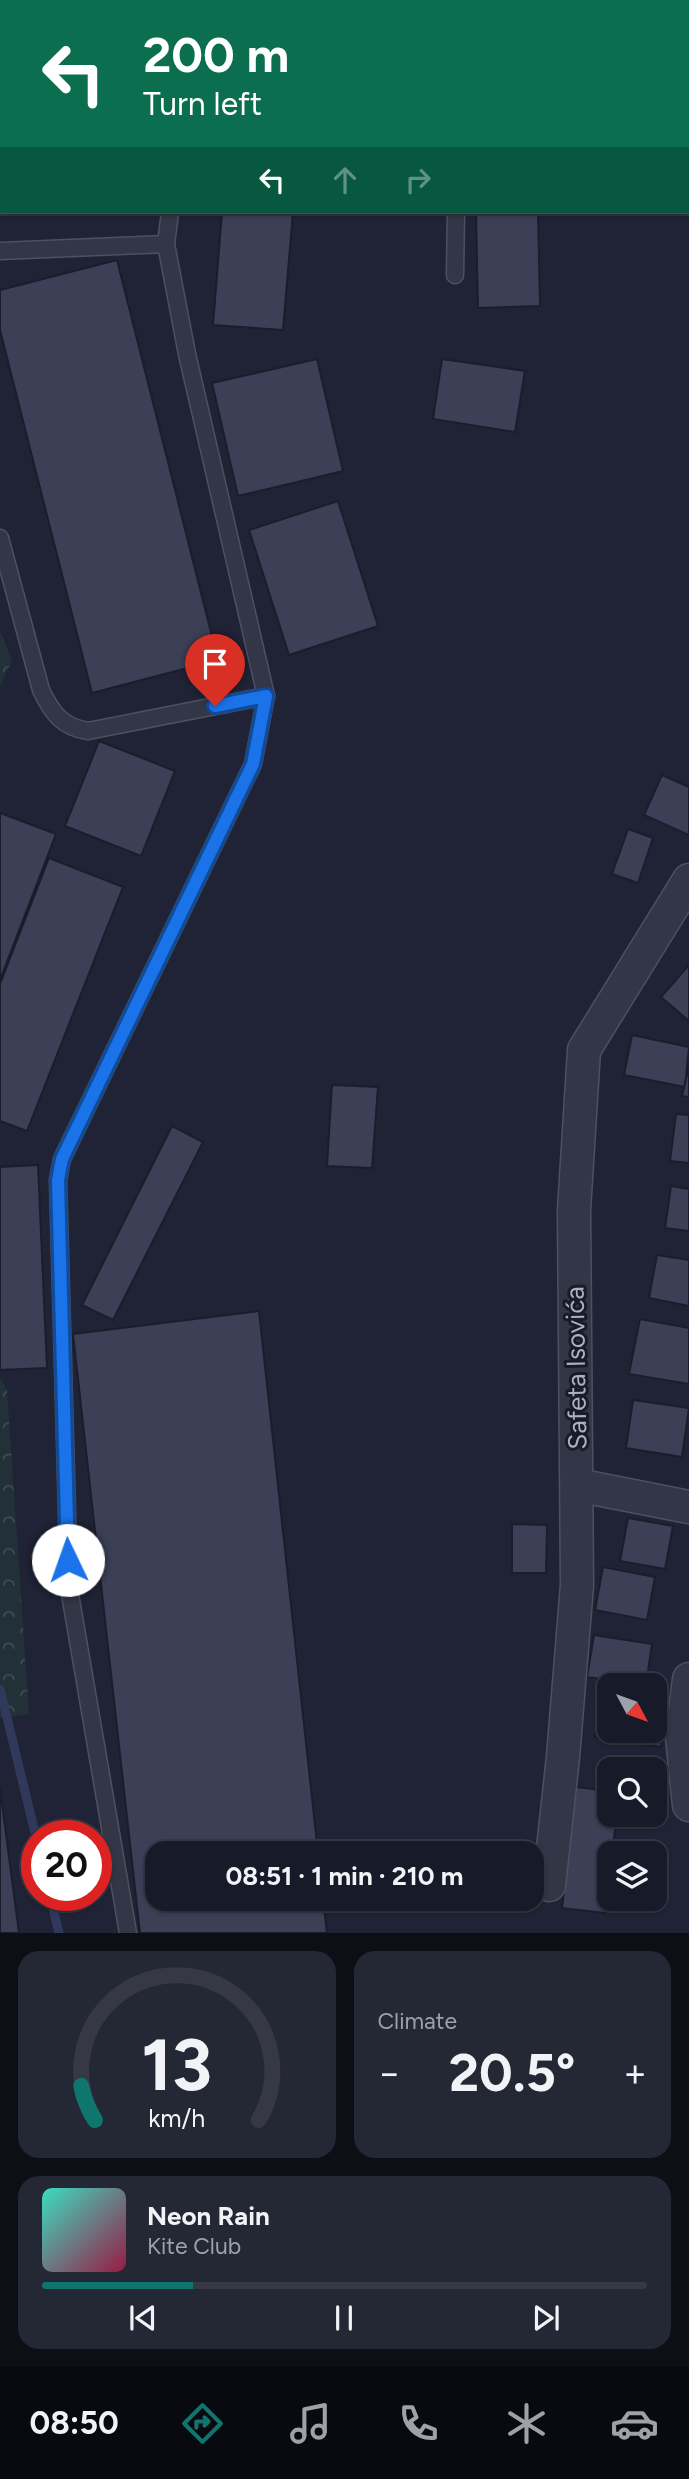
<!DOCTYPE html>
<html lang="en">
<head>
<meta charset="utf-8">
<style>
	body { margin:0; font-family:Figtree,sans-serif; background:#242734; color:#f1f3f6; height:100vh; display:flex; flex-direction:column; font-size:26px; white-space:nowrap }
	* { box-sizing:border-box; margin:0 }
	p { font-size:23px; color:#9ea1a8 }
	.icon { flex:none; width:38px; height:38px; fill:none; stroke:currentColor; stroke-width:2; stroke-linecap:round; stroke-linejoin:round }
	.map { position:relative; height:1933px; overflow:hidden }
	.drawer { display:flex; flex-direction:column; gap:18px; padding:18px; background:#0d0e16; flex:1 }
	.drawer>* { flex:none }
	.guide { position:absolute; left:0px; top:0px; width:690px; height:214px; box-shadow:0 2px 5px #0004,0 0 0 2px #363845; background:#0b6e4f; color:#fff; overflow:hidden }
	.needle { width:46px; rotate:131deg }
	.controls { position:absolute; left:597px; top:1673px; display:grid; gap:14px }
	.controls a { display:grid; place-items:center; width:70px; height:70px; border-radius:14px; background:#171a28; box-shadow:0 2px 5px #0004,0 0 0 2px #363845; font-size:35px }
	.speed { position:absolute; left:21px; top:1820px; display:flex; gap:14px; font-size:35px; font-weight:700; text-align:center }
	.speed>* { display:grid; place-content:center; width:91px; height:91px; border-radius:50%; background:#171a28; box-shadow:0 2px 5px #0004,0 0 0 2px #363845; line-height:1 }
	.speed .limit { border:10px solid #d22; background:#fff; color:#111 }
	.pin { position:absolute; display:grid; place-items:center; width:60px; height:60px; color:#fff; margin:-72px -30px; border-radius:50% 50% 50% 0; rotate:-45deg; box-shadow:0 0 7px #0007 }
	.pin .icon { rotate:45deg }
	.me { position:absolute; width:77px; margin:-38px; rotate:357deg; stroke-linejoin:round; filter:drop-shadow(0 0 5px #0008) }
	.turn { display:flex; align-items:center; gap:24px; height:147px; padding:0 28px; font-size:32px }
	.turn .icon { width:91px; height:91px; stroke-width:2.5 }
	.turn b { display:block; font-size:49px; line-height:60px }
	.lanes { display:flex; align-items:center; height:66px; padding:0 28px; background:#0003; justify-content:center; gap:35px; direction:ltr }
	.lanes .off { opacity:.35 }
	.big { font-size:52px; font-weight:700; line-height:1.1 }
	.drawer .card { flex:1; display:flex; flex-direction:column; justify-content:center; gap:10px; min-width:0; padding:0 24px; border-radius:21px; background:#242734 }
	.drawer .dial { align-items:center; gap:0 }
	.dial svg { height:182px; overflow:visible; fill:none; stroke:#363845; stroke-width:7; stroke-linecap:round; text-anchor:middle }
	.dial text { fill:#f1f3f6; stroke:none }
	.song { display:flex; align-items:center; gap:21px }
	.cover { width:84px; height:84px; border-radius:10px; background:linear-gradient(135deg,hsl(170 70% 55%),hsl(340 70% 35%)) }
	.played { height:7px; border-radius:4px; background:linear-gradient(90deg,#0f766e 25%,#363845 25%) }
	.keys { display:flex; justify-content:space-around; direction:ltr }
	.heat { display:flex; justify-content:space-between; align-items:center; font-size:38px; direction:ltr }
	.drawer .tiles { flex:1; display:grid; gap:18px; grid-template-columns:1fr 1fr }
	.card:last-child { grid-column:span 2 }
	.trip { position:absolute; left:145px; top:1841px; width:399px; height:70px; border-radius:21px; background:#171a28; box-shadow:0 2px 5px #0004,0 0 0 2px #363845; font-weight:700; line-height:70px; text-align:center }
	.tab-bar { display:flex; height:112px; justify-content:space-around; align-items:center; background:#090a10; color:#9ea1a8 }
	.tab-bar .icon { width:49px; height:49px }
	.tab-bar .on { color:#0f766e }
	.tab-bar b { font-size:32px; color:#f1f3f6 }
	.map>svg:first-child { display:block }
</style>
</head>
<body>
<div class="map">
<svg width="689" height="1933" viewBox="0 0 689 1933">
	<defs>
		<pattern id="forest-crowns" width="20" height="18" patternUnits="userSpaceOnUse" patternTransform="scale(1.75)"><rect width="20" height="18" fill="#223138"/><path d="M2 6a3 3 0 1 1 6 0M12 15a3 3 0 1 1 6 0" fill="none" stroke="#3f4c53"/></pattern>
	</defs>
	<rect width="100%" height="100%" fill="#1f2335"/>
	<g fill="url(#forest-crowns)">
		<path d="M0,631L12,661L0,686Z"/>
		<path d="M0,1378L7,1390L29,1714L0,1718Z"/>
	</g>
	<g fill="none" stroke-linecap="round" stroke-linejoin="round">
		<g stroke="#30395b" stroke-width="9">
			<path d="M0,1689L37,1841"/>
			<path d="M50,1895L59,1933"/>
		</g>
	</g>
	<g fill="#3b4056" stroke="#1a1d2c" stroke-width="2">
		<path d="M0,0H147L2,2V19Z"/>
		<path d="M239,0H310L239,2Z"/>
		<path d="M661,0H689V13L688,2Z"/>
		<rect x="688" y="48" width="1" height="51"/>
		<path d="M222,212H293L283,330L213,325Z"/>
		<path d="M476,212H538L540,306L478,308Z"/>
		<path d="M117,260L218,660L92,693L0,330V290Z"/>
		<path d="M317,359L343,471L238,496L212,383Z"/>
		<path d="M442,359L525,371L515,432L433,419Z"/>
		<path d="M338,501L378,626L289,655L249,530Z"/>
		<path d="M99,741L175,771L141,856L65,826Z"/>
		<path d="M662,775L689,787V835L644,815Z"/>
		<path d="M0,813L56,834L0,980Z"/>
		<path d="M628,829L653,838L638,883L612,874Z"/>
		<path d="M49,858L123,887L27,1131L0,1121V984Z"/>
		<path d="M688,966L689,967V1021L661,997Z"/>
		<path d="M632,1035L689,1047L685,1087L624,1075Z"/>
		<path d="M689,1066V1097L682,1096Z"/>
		<path d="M332,1085L378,1087L372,1168L327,1166Z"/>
		<path d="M676,1114L689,1115V1163L670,1161Z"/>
		<path d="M172,1126L203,1142L113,1320L82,1305Z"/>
		<path d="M38,1165L47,1368L0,1370V1167Z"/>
		<path d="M671,1186L689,1189V1231L665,1228Z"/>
		<path d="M657,1255L689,1260V1306L649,1298Z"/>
		<path d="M259,1311L318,1853H158V1899H323L327,1933H140L73,1334Z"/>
		<path d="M640,1319L689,1328V1384L629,1374Z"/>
		<path d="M633,1400L689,1408L682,1457L626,1448Z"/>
		<path d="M628,1518L673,1526L665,1569L620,1561Z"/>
		<path d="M512,1524L547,1525L546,1573H512Z"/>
		<path d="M603,1567L655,1577L647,1620L595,1610Z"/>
		<path d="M594,1635L652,1644L646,1685L587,1677Z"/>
		<path d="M600,1704L609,1705V1731H654V1712L666,1714L661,1747L595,1737Z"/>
		<path d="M576,1787L609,1791V1815H617L612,1853H609L605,1913L562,1908Z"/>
		<path d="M0,1788L19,1933H0Z"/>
		<path d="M619,1840L655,1843L654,1853H618Z"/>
	</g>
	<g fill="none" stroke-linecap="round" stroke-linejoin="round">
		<g stroke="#4d5061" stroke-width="19">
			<g id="lane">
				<path d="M442,0L444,2"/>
				<path d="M198,2V0"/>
				<path d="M0,50H2"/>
				<path d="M0,251L166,244"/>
				<path d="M455,275L456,212"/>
				<path d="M0,538L41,690C52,713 62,727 88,731L266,696"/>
				<path d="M128,1933L69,1588L58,1180L62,1159L253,764L266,696L187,354L166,244L170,212"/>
			</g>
		</g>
		<g stroke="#4d5061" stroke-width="35">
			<g id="street">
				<path d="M577,1485L689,1507"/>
				<path d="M689,1679L682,1737L689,1805"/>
				<path d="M549,1885L563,1757L577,1585L574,1210L584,1050L689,880"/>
			</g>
		</g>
		<use href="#lane" stroke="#323646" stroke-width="16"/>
		<use href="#street" stroke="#323646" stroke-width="32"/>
	</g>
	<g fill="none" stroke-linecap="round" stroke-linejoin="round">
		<g stroke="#114b97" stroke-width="18">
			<path id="route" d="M68,1560L58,1180L62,1159L253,764L266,696L215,706"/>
		</g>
		<use href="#route" stroke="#1a73e8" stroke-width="12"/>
	</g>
	<g text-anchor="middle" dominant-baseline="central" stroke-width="6" stroke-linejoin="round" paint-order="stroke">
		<g font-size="26" fill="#acb0c3" stroke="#181b2a">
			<text transform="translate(576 1368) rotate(-91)">Safeta Isovića</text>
		</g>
	</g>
</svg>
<div class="controls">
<a><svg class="needle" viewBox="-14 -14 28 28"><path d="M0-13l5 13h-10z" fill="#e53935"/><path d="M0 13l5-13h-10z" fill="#9ea1a8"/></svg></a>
<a><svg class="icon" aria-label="search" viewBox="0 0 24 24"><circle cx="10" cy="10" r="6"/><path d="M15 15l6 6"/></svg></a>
<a><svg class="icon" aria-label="layers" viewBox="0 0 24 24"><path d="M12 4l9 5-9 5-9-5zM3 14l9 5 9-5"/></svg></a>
</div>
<div class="speed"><div class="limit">20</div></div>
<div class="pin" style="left:215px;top:706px;background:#d93025"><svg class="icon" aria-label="arrive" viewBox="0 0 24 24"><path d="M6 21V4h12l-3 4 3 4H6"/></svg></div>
<svg class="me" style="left:68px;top:1560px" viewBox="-20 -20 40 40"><circle r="19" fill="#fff"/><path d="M0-13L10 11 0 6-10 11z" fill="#1a73e8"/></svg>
<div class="trip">08:51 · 1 min · 210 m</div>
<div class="guide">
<div class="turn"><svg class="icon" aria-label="left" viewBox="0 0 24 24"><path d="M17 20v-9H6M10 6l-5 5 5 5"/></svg><div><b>200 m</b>Turn left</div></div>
<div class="lanes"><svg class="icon" aria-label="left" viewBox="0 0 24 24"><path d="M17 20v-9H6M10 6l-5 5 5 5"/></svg><svg class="icon off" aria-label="ahead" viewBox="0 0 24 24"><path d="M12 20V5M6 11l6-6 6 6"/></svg><svg class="icon off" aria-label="right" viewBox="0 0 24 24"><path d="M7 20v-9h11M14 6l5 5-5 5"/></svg></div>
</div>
</div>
<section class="drawer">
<div class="tiles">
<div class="card dial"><svg viewBox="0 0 100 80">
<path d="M14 69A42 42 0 1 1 86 69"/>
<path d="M14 69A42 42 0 0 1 8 54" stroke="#0f766e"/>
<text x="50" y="56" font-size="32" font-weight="700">13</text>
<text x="50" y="72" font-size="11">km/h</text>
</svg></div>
<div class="card"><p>Climate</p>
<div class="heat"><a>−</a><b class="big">20.5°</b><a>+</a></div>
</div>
<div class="card">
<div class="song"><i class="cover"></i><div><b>Neon Rain</b><p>Kite Club</p></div></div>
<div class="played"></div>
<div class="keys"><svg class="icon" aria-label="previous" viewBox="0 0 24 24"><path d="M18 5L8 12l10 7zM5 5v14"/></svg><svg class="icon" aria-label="pause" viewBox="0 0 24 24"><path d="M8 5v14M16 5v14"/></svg><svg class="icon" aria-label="next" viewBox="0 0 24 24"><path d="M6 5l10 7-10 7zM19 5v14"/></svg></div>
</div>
</div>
</section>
<nav class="tab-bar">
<b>08:50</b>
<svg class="icon on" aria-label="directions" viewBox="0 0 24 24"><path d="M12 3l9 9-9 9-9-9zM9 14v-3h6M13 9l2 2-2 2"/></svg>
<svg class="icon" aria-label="music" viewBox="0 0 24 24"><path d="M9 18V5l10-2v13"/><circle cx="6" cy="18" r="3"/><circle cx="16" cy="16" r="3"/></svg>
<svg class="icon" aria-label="phone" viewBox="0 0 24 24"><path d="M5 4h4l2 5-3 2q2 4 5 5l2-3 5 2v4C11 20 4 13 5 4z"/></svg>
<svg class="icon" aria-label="climate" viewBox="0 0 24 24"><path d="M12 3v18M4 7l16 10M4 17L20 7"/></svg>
<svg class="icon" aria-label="car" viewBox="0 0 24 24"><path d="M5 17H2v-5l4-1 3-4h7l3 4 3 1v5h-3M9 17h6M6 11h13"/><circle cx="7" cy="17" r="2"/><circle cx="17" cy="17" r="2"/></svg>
</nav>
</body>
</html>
